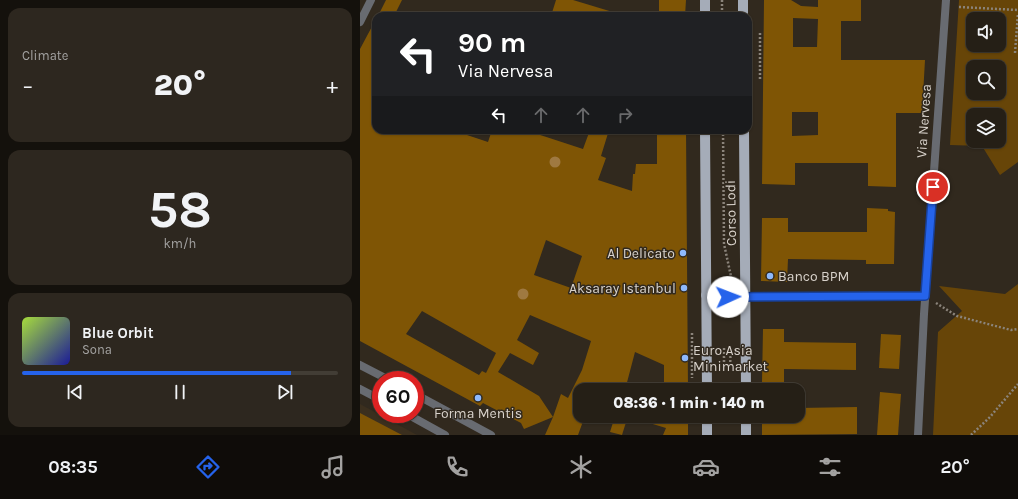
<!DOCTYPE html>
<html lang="en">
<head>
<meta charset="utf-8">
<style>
	body { margin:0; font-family:Karla,sans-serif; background:#2d271f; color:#f1f3f6; height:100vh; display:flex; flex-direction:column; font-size:15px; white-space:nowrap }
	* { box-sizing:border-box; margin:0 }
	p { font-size:13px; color:#a3a2a1 }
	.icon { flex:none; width:22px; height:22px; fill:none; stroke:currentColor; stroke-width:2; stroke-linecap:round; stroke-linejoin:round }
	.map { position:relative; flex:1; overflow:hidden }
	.drawer { display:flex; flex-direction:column; gap:8px; padding:8px; background:#14110c; width:360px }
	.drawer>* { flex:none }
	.guide { position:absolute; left:12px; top:12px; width:380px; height:122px; border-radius:12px; box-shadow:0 1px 3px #0004,0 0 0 1px #423d35; background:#202124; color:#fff; overflow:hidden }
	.tools { position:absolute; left:606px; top:12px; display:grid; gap:8px }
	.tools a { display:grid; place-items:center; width:40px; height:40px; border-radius:8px; background:#251f16; box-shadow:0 1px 3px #0004,0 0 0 1px #423d35; font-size:20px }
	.speed { position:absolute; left:12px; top:371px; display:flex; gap:8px; font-size:20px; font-weight:700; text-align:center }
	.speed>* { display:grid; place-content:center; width:52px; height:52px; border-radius:50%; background:#251f16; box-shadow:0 1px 3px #0004,0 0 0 1px #423d35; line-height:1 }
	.speed .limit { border:6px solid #d22; background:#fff; color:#111 }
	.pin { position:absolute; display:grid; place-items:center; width:34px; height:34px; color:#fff; margin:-17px; border:2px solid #fff; border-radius:50%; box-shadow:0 1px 4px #0007 }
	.me { position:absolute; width:44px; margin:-22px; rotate:88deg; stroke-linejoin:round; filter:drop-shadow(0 0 3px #0008) }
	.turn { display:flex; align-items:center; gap:14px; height:84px; padding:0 20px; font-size:18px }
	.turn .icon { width:52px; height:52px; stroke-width:2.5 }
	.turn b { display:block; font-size:28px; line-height:34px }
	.lanes { display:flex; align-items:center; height:38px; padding:0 20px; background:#0003; justify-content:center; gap:20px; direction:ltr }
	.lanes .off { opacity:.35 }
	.big { font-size:30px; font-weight:800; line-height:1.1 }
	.drawer .tile { flex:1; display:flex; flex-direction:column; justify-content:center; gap:6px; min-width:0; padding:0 14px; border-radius:12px; background:#2d271f }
	.drawer .dial { align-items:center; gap:0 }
	.dial b { font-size:52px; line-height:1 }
	.song { display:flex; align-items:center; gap:12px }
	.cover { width:48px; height:48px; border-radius:6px; background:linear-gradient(135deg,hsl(80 70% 55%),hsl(240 70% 35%)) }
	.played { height:4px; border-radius:2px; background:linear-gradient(90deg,#2563eb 85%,#423d35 85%) }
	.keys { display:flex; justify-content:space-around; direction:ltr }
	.heat { display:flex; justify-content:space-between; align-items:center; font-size:22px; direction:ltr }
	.trip { position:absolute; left:213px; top:383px; width:232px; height:40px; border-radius:12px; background:#251f16; box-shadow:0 1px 3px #0004,0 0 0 1px #423d35; font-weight:800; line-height:40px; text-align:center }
	.tabs { display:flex; height:64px; justify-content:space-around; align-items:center; background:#0f0c09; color:#a3a2a1 }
	.tabs .icon { width:28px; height:28px }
	.tabs .selected { color:#2563eb }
	.tabs b { font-size:18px; color:#f1f3f6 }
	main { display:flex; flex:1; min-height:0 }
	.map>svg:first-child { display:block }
</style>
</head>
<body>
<main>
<section class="drawer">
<div class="tile"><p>Climate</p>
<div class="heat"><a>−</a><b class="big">20°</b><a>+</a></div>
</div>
<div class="tile dial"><b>58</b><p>km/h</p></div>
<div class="tile">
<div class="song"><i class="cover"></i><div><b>Blue Orbit</b><p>Sona</p></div></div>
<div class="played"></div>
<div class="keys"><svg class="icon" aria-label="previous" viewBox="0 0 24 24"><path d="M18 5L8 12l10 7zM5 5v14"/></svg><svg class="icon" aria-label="pause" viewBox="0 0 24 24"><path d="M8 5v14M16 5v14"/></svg><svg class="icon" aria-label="next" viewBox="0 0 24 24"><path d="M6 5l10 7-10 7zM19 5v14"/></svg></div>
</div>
</section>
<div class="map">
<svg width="658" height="435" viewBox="0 0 658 435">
	<rect width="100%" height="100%" fill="#31291e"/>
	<path fill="#3b2f1e" d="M0,404L57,435H0Z"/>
	<g fill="#674508" fill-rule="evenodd">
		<path d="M599,0H658V162L640,175L622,146L590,145ZM613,19H639V45H613ZM613,67H639V93H613ZM613,115H639V141H613Z"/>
		<path d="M658,284V435H573L578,332L602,311L579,286L645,294Z"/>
	</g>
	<g fill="#7f5505" fill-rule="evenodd">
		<path d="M26,0H42L34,16H18Z"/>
		<path d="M196,0H213L256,13L255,16H191Z"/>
		<path d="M299,0H326L325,16H299Z"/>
		<path d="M404,0H431L441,6L458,7V0H501V21H481V60H565L562,113H536V187L508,186V163H435V185L402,184ZM433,18L458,19L457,47H433ZM432,112H458V135L432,136Z"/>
		<path d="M16,19V130H92L128,142L132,130H165L223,149L230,130H249L241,156L246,158L238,180L272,191L273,174H275L276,164H297V131L326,130L328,390H304V365L275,352L265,390L244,384L242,390H220V416H225L218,435H185L193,417L164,429L161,423L123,403L120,406L0,341V49ZM186,240L222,256L211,288L174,275ZM62,311L136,353L126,373L122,371L119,375L46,334ZM170,315L231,341L222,370L208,398L201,394L193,417L179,396L138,372L150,353L173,365L179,353L157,340Z"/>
		<path d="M507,208L528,209V211L535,212L534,264H506V260L428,259L427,282L401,281L402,218H428V232H507Z"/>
		<path d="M403,329H424V342L496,343V370L424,369V382H402Z"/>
		<path d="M521,334L541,335L539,369L519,368Z"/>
		<path d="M520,392L541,394L538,435H517Z"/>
		<path d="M497,407V434L402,435V416H438V408Z"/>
		<path d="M0,413L42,435H0Z"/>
		<path d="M255,416H268L262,435L250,432Z"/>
		<path d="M276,416H328V435H303L306,428L276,419Z"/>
	</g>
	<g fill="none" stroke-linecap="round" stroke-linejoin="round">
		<g stroke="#8b847b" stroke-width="2.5" stroke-dasharray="2 2" stroke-linecap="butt">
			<path d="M362,0V16"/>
			<path d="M599,7L658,10"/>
			<path d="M655,53L658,13"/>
			<path d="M400,79V32"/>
			<path d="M363,130L364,244L372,281"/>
			<path d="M576,303L597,316L651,330L658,329"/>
			<path d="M332,333V378"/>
			<path d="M364,366V347"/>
			<path d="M370,366L371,347"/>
			<path d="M611,435L630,417L658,384"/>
		</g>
		<g stroke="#686b71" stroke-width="8">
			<path d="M0,22L11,0"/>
			<path d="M386,296H565"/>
			<path d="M558,435L564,314L586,0"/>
		</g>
		<g stroke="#686b71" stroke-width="8">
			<path d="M0,365L29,380"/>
			<path d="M0,389L21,400"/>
			<path d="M55,394L131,435"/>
			<path d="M47,414L85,435"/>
		</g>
		<g stroke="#a5acb8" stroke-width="10">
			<path d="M345,0V16"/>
			<path d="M383,0V16"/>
			<path d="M345,130L347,390"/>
			<path d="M384,130L386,390"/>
			<path d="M346,295L386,296"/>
			<path d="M347,416V435"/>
			<path d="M386,416V435"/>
		</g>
	</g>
	<g fill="#9f7941">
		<circle cx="195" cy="162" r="5.5"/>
		<circle cx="163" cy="294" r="5.5"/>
	</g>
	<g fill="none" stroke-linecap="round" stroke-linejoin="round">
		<g stroke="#184099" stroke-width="10">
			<path id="route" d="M368,297L565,296L573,187"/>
		</g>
		<use href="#route" stroke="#2563eb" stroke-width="7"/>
	</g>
	<g fill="#8eb9fc" stroke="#31291e" stroke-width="1.5">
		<circle cx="323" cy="253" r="4"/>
		<circle cx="410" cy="276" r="4"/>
		<circle cx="324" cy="288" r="4"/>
		<circle cx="325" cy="358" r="4"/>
		<circle cx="118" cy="398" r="4"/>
	</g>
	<g text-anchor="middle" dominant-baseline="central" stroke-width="3" stroke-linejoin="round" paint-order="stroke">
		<g font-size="14" fill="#d8d2cb" stroke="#31291e">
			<text transform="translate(564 121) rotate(-86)">Via Nervesa</text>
			<text transform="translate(371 213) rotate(-91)">Corso Lodi</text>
		</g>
		<g font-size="14" fill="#d8d2cb" stroke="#31291e" text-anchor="end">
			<text x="315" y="253">Al Delicato</text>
			<text x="418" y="276" text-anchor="start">Banco BPM</text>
			<text x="316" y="288">Aksaray Istanbul</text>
			<text x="333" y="350" text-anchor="start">Euro Asia<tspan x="333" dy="16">Minimarket</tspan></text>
			<text x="118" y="413" text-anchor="middle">Forma Mentis</text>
		</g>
	</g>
</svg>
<div class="tools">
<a><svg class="icon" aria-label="sound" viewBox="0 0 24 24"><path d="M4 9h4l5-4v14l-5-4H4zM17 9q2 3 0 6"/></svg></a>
<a><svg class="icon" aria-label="search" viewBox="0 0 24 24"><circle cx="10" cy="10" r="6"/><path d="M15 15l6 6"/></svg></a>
<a><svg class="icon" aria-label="layers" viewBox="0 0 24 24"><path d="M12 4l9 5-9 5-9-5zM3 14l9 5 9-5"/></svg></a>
</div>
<div class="speed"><div class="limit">60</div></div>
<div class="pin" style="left:573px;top:187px;background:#d93025"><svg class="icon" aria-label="arrive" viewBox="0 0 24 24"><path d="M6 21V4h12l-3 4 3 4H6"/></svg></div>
<svg class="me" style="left:368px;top:297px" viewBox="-20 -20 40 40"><circle r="19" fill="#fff"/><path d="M0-13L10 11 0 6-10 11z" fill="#2563eb"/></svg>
<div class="trip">08:36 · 1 min · 140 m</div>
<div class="guide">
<div class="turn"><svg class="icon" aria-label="left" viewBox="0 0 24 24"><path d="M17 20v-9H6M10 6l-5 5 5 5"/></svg><div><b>90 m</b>Via Nervesa</div></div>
<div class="lanes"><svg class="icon" aria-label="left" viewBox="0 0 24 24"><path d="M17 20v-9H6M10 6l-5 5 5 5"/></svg><svg class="icon off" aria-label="ahead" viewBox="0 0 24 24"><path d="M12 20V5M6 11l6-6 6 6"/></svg><svg class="icon off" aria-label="ahead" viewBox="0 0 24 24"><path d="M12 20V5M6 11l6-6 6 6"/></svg><svg class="icon off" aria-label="right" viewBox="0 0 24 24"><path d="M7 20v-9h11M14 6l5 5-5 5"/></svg></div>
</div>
</div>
</main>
<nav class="tabs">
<b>08:35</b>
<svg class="icon selected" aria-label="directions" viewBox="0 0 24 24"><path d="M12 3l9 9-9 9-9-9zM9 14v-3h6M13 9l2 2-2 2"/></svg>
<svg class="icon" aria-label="music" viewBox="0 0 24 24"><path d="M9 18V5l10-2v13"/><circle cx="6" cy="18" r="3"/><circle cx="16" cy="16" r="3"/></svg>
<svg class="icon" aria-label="phone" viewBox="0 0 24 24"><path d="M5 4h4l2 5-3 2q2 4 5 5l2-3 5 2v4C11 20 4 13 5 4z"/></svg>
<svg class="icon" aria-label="climate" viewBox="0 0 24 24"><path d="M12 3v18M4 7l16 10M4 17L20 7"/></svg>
<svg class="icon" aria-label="car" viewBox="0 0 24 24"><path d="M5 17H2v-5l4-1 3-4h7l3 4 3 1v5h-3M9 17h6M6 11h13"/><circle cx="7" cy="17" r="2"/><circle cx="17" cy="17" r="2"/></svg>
<svg class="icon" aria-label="filters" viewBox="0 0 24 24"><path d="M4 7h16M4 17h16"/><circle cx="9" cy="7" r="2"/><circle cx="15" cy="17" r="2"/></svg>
<b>20°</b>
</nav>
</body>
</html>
